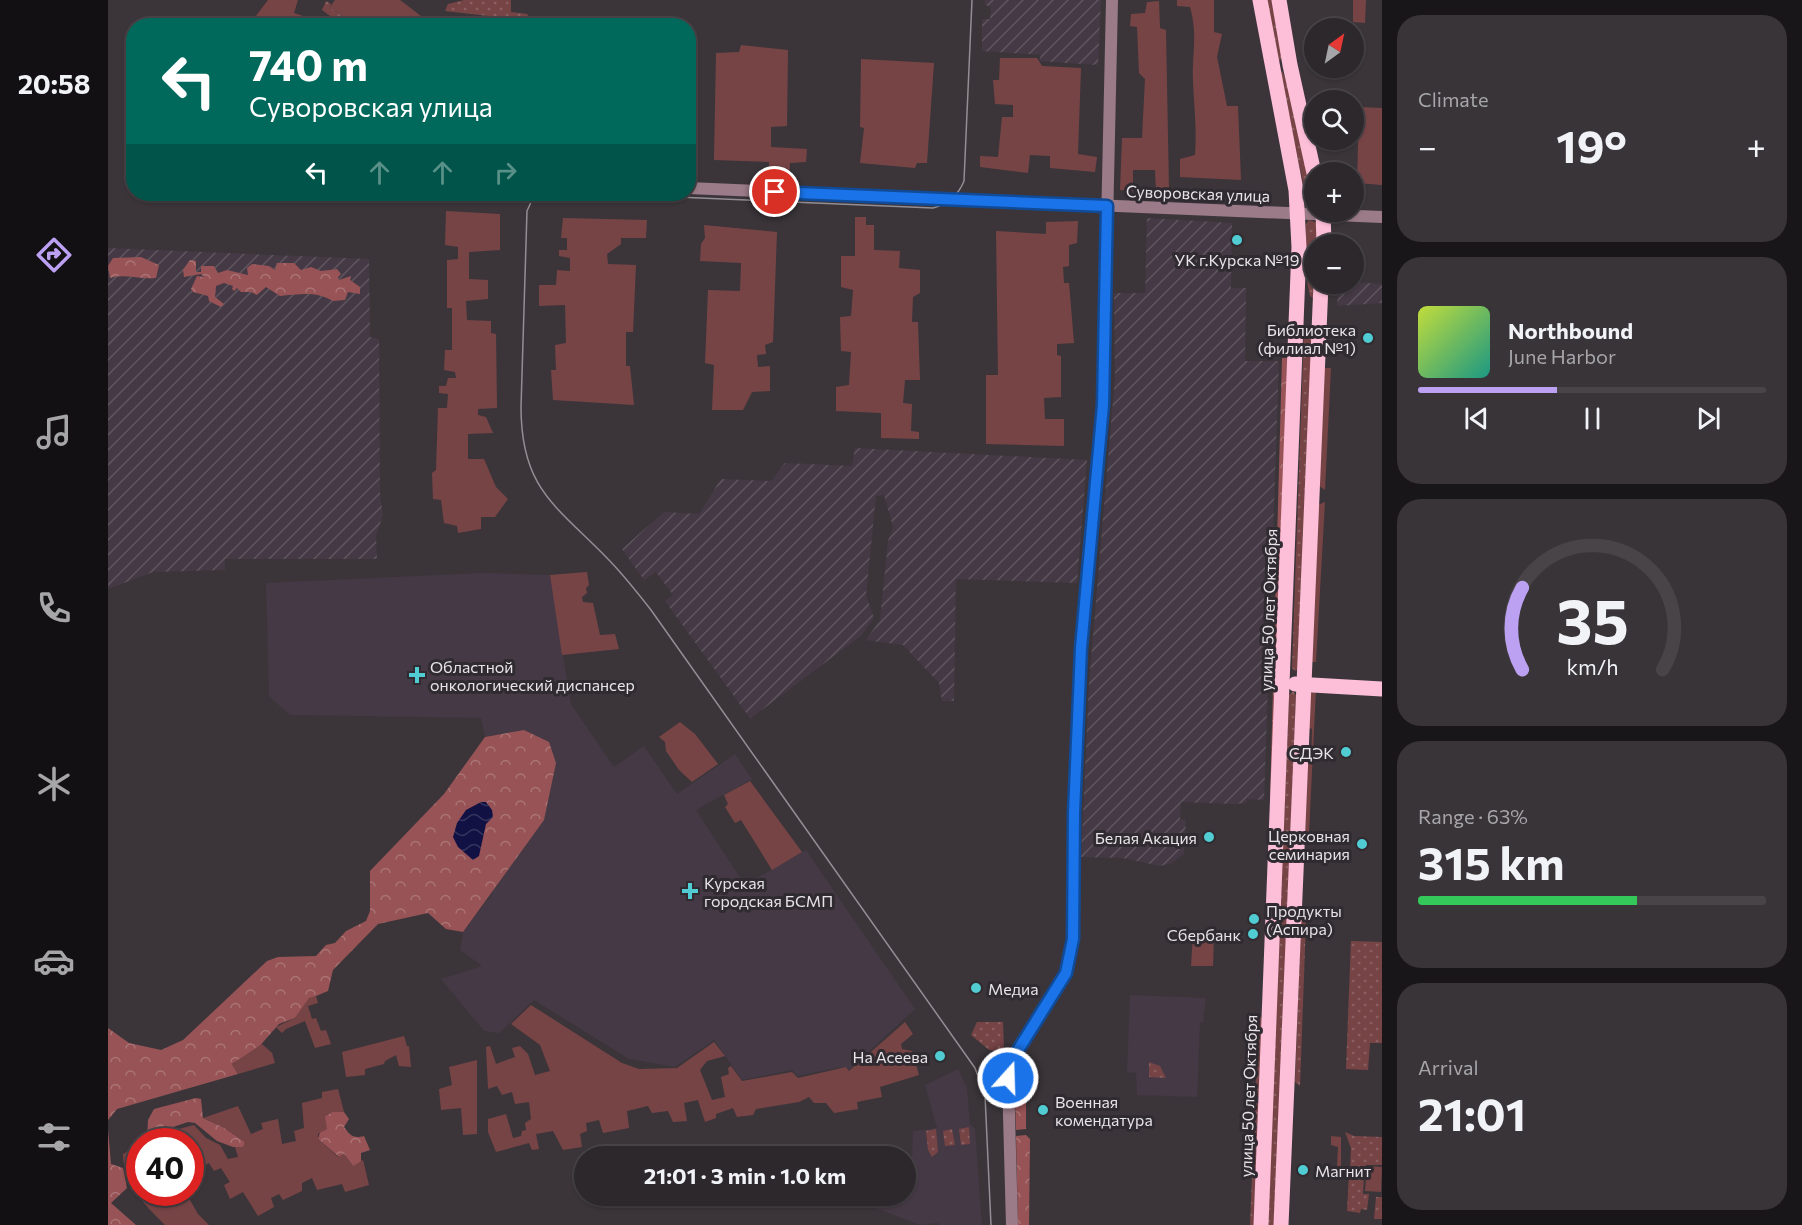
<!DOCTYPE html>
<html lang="en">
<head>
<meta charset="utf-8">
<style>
	body { margin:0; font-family:Commissioner,sans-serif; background:#383438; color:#f1f3f6; height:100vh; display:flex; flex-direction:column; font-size:22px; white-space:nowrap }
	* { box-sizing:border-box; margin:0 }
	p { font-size:20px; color:#a6a6a9 }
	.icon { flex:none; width:33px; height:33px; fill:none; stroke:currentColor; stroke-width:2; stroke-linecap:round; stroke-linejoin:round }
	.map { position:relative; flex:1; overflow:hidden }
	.side { display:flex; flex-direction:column; gap:15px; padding:15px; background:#181618; width:420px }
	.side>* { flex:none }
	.top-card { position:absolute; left:18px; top:18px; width:570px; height:183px; border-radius:24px; box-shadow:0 2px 4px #0004,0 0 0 2px #484448; background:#00695c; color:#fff; overflow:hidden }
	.needle { width:39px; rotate:33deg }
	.buttons { position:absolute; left:1196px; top:18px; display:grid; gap:12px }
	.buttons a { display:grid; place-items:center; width:60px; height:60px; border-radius:50%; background:#2c282c; box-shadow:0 2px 4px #0004,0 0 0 2px #484448; font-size:30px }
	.speed { position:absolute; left:18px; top:1128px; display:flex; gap:12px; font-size:30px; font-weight:700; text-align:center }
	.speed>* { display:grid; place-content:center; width:78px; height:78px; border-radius:50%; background:#2c282c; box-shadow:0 2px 4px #0004,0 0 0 2px #484448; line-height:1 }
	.speed .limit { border:9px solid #d22; background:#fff; color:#111 }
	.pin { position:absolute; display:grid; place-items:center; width:51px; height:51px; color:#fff; margin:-26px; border:3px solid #fff; border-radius:50%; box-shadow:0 2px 6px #0007 }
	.me { position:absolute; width:66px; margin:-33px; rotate:20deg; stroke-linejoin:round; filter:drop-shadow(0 0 4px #0008) }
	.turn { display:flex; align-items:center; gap:21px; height:126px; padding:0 24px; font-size:27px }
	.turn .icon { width:78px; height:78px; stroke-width:2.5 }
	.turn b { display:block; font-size:42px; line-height:51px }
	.lanes { display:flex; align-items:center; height:57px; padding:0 24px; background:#0003; justify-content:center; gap:30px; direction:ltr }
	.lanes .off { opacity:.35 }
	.big { font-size:45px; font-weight:700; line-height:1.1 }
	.side .tile { flex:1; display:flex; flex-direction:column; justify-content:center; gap:9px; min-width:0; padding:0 21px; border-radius:24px; background:#383438 }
	.side .dial { align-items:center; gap:0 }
	.dial svg { height:156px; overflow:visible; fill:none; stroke:#484448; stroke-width:7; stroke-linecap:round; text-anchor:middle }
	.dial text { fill:#f1f3f6; stroke:none }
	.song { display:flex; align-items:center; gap:18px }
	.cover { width:72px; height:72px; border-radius:9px; background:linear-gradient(135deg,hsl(70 70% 55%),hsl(170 70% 35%)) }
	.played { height:6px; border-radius:3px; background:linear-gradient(90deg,#bca0f2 40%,#484448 40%) }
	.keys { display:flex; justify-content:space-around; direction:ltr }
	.heat { display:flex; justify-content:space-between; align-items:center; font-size:33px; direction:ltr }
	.charge { height:9px; border-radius:4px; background:linear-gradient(90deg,#34c759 63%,#484448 0) }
	.trip { position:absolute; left:466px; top:1146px; width:342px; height:60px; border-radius:30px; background:#2c282c; box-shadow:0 2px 4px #0004,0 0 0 2px #484448; font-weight:700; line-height:60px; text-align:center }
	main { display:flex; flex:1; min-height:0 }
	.menu { display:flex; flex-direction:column; width:108px; justify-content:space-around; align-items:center; background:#121012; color:#a6a6a9 }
	.menu .icon { width:42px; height:42px }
	.menu .current { color:#bca0f2 }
	.menu b { font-size:27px; color:#f1f3f6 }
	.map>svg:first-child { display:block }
</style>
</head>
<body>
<main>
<nav class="menu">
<b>20:58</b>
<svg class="icon current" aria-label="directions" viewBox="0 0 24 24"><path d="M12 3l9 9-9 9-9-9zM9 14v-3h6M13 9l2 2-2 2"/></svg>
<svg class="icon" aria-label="music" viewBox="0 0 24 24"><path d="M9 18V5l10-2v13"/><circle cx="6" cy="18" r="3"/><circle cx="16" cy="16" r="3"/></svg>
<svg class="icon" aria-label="phone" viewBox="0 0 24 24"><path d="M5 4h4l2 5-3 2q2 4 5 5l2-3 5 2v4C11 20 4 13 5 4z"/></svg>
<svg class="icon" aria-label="climate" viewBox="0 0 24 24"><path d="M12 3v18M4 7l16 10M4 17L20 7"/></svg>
<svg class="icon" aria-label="car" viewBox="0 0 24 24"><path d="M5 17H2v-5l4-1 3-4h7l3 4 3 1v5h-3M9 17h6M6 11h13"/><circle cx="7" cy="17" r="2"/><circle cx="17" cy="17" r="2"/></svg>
<svg class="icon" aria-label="filters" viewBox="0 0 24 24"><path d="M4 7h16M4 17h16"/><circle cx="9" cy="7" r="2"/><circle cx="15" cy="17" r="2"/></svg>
</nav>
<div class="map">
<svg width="1274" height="1225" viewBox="0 0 1274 1225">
	<defs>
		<pattern id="industrial-furrows" width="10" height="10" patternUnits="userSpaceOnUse" patternTransform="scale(1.5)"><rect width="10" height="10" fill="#443944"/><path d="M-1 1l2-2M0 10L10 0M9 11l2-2" fill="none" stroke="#5f565f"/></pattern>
		<pattern id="grass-dots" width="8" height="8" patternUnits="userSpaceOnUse" patternTransform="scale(1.5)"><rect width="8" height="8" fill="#774446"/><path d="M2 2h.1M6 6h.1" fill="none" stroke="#8a5f61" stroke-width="1.8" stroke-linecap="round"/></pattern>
		<pattern id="forest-crowns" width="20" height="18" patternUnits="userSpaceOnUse" patternTransform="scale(1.5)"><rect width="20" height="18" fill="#985356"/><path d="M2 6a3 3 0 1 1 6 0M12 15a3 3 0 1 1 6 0" fill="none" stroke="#ab7476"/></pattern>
		<pattern id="water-waves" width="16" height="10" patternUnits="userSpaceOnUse" patternTransform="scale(1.5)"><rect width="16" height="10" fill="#121143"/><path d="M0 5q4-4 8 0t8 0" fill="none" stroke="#34345e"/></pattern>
	</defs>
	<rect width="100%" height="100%" fill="#3b353a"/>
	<g fill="#443944">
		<path d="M373,573L442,575L463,704L506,767L536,746L569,794L627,754L644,779L588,810L637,885L698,850L807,1009L741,1070L738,1067L728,1068L690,1076L684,1070L634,1080L606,1040L567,1067L521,1059L426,1000L391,1033L376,1031L333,979L374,966L352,950L355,932L384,894L416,730L377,737L373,718L182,715L161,696L158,583Z"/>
		<path d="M1022,995L1098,998L1095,1022L1092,1023L1089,1097L1029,1095L1028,1073L1019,1072Z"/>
		<path d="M850,1069L859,1088L862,1124L867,1129L874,1225H831L830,1223L812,1225L757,1204L759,1196H798V1162H804L805,1131L829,1128L817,1085Z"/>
	</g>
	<g fill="url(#industrial-furrows)">
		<path d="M877,0H993L990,65L931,61L933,55L874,51V19H882L883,7L877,5Z"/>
		<path d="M1039,218L1124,223L1123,288H1138L1137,361H1171L1156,800L1139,799L1138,803L1126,804L1073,802L1072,819L1078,820L1076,854L1064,863L1052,866L1015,858L973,857L981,683L1007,377L1006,293H1037Z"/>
		<path d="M0,248L261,259L262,337L271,339L272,495L275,515L268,536L269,559H117V570L45,572L0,589Z"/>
		<path d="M1245,282L1274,284V303L1229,306L1231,284Z"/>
		<path d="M747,448L979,460L969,583L848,579L846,701H834L831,683L795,645L758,640L772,620L780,541L785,527L776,495L768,496L758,595L766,618L754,635L643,718L644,721L557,601L565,595L548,572L536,580L514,549L556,512L591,514L613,479L663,481L677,463L744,466Z"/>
	</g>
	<g fill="url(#grass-dots)">
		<path d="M356,0H403V12L419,14L424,21L337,11L340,4Z"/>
		<path d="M1158,0H1164L1174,58L1171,61Z"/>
		<path d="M218,1L223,4L222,7L246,25H235L214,10Z"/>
		<path d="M1174,71C1181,80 1205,190 1201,197L1198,196L1171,74Z"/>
		<path d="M1201,220L1209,223L1205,298L1202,296L1197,272L1198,224Z"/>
		<path d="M1199,328H1202L1204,333L1191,669L1187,671L1184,668L1196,330Z"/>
		<path d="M1185,691L1188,695L1180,915L1172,914L1181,695Z"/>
		<path d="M1172,918H1180L1167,1225H1159Z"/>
		<path d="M1193,920L1198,921L1192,1086L1187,1082Z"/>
		<path d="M1243,941L1274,942V1043H1262L1260,1070L1238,1069Z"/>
		<path d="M1151,1017L1158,1018L1155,1094L1147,1097Z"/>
		<path d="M869,1022H895L896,1052L881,1050L863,1035Z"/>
		<path d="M1041,1062L1052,1066L1058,1078L1041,1077Z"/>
		<path d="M1147,1102L1155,1106L1149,1225H1142Z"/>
		<path d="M861,1127L862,1144L853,1145L851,1129Z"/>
		<path d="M828,1129L830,1152L824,1157L820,1150L818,1131Z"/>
		<path d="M844,1129L847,1145L837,1146L835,1131Z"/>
		<path d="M1237,1132L1246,1136L1274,1137V1165H1258L1257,1171L1242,1170L1243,1148Z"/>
		<path d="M1241,1174L1256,1175L1255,1194H1261L1259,1210L1253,1209L1252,1213L1239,1211Z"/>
		<path d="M1268,1197H1274V1219H1266Z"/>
	</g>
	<g fill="url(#forest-crowns)">
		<path d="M33,257L51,265L48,278C33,280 16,273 2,278L0,266L5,258Z"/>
		<path d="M82,260L88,261V272H93V266H106L110,273L119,270L140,275L139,268L144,264L161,266L167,270L169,263H186L193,270L203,267L213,271L229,269L233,274L230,277L231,280L243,276L242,280L252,287V294L240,292L237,300L225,301C209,291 191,294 172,296L158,287L149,295L143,292H133L129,288L126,291L124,289L125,286L116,283L108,286L107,297L116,304L113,307L101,301L100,296L85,292L83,289L89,276L96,277L93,274L76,277L75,270Z"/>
		<path d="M1174,358H1180L1168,795L1162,799Z"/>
		<path d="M416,730L441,742L448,763L436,820L355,932L338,929L320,913L270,924L225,970L220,991L201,999L187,1018L171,1024L149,1049L124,1064L130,1074L9,1109L0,1120V1028L21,1043L53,1050L75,1040L159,961L170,957L208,956L218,945L227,943L238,931L258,921L262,911V871L336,794L377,737Z"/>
		<path d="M912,1056L917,1057L919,1093H908L907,1072Z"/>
		<path d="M88,1098L93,1099L95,1118L115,1127L137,1142L136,1147H125L109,1141L87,1123L80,1122L56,1130L54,1135L56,1141L39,1142L40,1120L46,1109Z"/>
		<path d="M918,1100V1129L908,1130L907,1101Z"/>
		<path d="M224,1112H236L241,1119L236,1127C242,1135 245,1139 256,1136L262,1150L253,1153V1163L245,1166L236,1154L231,1157L210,1139L217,1116Z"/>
		<path d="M0,1129L3,1164L15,1168L19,1188L3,1203L28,1225H0Z"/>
		<path d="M918,1135L922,1139L921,1225H910L908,1136Z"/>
	</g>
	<g fill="#774446">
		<path d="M160,0H190L186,13L198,17L210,25H141Z"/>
		<path d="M227,0H292L313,16L306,25H246L222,7Z"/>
		<path d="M1069,0H1106V32L1114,34L1109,57L1119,106H1130L1133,180L1072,177V159L1087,155C1089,130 1086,106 1085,81C1084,52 1090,36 1082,7L1069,6Z"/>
		<path d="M1245,0H1258L1257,23L1245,22Z"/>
		<path d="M1051,1L1052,28L1058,30L1061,191H1048L1047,170H1025V191L1012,190L1014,138H1034L1037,79L1031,73L1029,27L1022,26L1023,14L1037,13L1039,2Z"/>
		<path d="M633,45L680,50L679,126L663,127V147L699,149L698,162L682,163L681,182L661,178V162L606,160L608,53L631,52Z"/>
		<path d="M892,58H929L934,66L973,68L970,154L989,157L987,172L942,168V156L922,155L920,173L872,167V156L890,157L894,117H905V105L887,104L885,80H891Z"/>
		<path d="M753,59L826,63L819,163H809L807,168L752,163L756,128L752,127Z"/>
		<path d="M1251,107L1274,108V185L1249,183Z"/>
		<path d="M71,194H110L108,199L70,196Z"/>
		<path d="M338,211L392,214V250L361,252V279L380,280V299L358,301L359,320L383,321V333L388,334L389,408L370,409V415L378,417L385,433L360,434V459H376L388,487L400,499L387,517H373V529L350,533L349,526L336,523L333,500L325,499L324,473L328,470L330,408H339L340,394L331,393V386H338L340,378H348L347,372L336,370L337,350H344V308H339V260L350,259V247L337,245Z"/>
		<path d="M747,217H758V225H766V250L792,251L791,268L812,270V293L805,297L804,322H810L812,380H797L795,403L804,404L803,431L811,432V439L773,438V413L728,411V387L741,385L743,352L733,351L732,317L743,316L745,290L733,287V256H747Z"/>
		<path d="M455,218L539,220L538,238H513V244L499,254L500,264L528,265L525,332H518V366H522L526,405L445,400L443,370H448L447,345L458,343L457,305L431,306V285H448L449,270L462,271V258L451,256V250H459V238H453Z"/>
		<path d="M970,221L969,243L961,245V266L955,267L956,283H961L966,343L949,344V355L953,356V397L936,398L937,419H956V446L878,444V375H890L888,231L938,234V222Z"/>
		<path d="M596,225L669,232L665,342L657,345L658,354L649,355L650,367L662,366V391L644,392L635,410H604L606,365L597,363L600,290L632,291L633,263L592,261L593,244L597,238Z"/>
		<path d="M1216,368H1223L1217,490L1211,486Z"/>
		<path d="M1217,502L1208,662H1202L1210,505Z"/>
		<path d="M479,572L481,585L478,588L479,593L474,597L475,602L485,603L492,635L507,634L511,649L454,655L442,575Z"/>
		<path d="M1208,690L1201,833H1195L1198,763L1203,761L1204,729L1199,727L1203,693Z"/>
		<path d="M572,722L587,734L610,764L584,782L571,770L558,751L557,742L551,737Z"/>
		<path d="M642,781L694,852L664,870L633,820L627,823L617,807L620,804L616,795Z"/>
		<path d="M1085,935H1106L1105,966H1083Z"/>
		<path d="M208,996L210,1003L200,1006L204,1019L208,1018L213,1031L218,1030L223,1044L207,1048L197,1021L178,1029L174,1033L168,1027L187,1018L201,998Z"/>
		<path d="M423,1005L514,1063L531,1069L569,1068L606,1042L617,1056L599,1061L592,1070L604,1100L617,1097L613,1077L621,1074L620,1068L623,1066L634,1081L684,1072L690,1078L738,1067L741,1071L797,1022L805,1034L793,1044L794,1049L804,1051L811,1075L772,1087L774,1097L749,1102L750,1109L726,1113L718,1103H706L701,1097L691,1102L648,1109L645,1115L629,1117L625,1108L608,1114V1118L597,1122L590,1100L576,1103L579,1121L565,1122L560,1111L544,1113L540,1106L519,1111L521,1128L495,1133L491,1120L478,1123L479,1131L472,1134L474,1147L455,1150L445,1131L428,1134L431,1149L424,1150L421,1143L388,1152L380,1132V1119L398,1114L405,1138L413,1136L414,1131L418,1130L417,1123L423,1119L421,1102L407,1104L404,1092L394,1095L389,1086L380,1089L378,1047L382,1046L388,1064L407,1057L404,1048L412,1046L420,1054L427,1075L442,1071L432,1045L403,1024Z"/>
		<path d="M296,1036L299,1046H301L303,1067L291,1066L288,1055L277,1061L276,1064L257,1069V1075L238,1077L234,1052Z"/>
		<path d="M154,1044L164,1053L167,1063L130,1074L124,1064Z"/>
		<path d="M369,1060V1134L355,1135L353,1108L333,1110L331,1089L344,1085L341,1067Z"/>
		<path d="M230,1089L236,1112H224L217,1116L219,1129L210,1134V1139L230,1157L236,1154L245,1166L255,1160L261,1185L237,1192L234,1184L209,1190L204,1178L194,1183V1191L175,1200L171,1194L163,1198L166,1207L150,1216L135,1192L122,1199L116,1185L122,1182L113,1168L106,1171L101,1163L83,1174L82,1142L57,1141L59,1132L86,1125L98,1138L112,1145L120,1159L130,1157L127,1147H135L137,1142L115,1127L95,1118L130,1106L143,1134L155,1129L153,1123L170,1119L174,1144L188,1141L186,1131L196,1128L194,1103L214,1098V1092Z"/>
		<path d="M1223,1136L1233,1137V1166H1229L1230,1147L1223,1145Z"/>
		<path d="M31,1146L32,1192L78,1193L90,1214L101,1225H57C37,1205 15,1184 15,1154Z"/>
		<path d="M1259,1166L1274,1167L1273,1192L1257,1191Z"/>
	</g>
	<path fill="url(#water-waves)" d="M373,802H378L384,810L385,817L378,824L371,856L365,860L350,847L345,837L349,823L358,810Z"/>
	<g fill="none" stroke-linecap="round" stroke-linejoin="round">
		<g stroke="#9a7b87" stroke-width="12">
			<path d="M580,188L1274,217"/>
			<path d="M904,1225L900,1078L907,1055L958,973L965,939L966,813L973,648L995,405L1004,0"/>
		</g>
		<g stroke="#fdbed8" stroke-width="15">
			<path d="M1152,0L1188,190L1191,247L1153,1225"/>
			<path d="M1171,0L1182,65L1206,173"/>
			<path d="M1215,212L1216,244"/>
			<path d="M1187,684L1274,689"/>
			<path d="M1173,1225L1213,284"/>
		</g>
		<g stroke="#938e93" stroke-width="1.5">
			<path d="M432,194L424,200L419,211L413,407C413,488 447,505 498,557C514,573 529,592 543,610L867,1068L877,1095L883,1225"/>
			<path d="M499,194L825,208C840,204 850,196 856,181L864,0"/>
		</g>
	</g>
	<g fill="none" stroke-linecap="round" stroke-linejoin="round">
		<g stroke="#114b97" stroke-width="15">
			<path id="route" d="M667,192L999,206L995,405L973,648L966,813L965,939L958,973L907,1055L900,1078"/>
		</g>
		<use href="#route" stroke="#1a73e8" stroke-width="10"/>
	</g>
	<g fill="#51ccd2" stroke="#302b30" stroke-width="2">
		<circle cx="1129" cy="240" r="6"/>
		<circle cx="1260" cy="338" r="6"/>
		<path d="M306 666h6v6h6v6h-6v6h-6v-6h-6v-6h6z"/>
		<circle cx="1238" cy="752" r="6"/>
		<circle cx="1101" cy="837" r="6"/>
		<circle cx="1254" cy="844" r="6"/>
		<path d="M579 882h6v6h6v6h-6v6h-6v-6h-6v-6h6z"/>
		<circle cx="1146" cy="919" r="6"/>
		<circle cx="1145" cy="934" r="6"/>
		<circle cx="868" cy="988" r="6"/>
		<circle cx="832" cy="1056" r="6"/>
		<circle cx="935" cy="1110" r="6"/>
		<circle cx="1195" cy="1170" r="6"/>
	</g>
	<g text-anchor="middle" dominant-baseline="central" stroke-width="6" stroke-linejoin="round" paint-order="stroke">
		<g font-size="16" fill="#e7e3e7" stroke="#302b30">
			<text transform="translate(1090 193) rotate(2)">Суворовская улица</text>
			<text transform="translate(1160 610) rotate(-88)">улица 50 лет Октября</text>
			<text transform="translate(1140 1096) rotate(-88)">улица 50 лет Октября</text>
		</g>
		<g font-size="16" fill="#e7e3e7" stroke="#302b30" text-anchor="end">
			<text x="1129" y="259" text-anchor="middle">УК г.Курска №19</text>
			<text x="1248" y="329">Библиотека<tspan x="1248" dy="18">(филиал №1)</tspan></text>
			<text x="322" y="666" text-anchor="start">Областной<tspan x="322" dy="18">онкологический диспансер</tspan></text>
			<text x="1226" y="752">СДЭК</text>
			<text x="1242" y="835">Церковная<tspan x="1242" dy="18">семинария</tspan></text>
			<text x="1089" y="837">Белая Акация</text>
			<text x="596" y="882" text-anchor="start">Курская<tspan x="596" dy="18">городская БСМП</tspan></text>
			<text x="1158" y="910" text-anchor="start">Продукты<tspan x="1158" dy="18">(Аспира)</tspan></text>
			<text x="1133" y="934">Сбербанк</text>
			<text x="880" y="988" text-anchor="start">Медиа</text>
			<text x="820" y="1056">На Асеева</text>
			<text x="947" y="1101" text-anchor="start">Военная<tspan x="947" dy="18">комендатура</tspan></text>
			<text x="1207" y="1170" text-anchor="start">Магнит</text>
		</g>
	</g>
</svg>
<div class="buttons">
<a><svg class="needle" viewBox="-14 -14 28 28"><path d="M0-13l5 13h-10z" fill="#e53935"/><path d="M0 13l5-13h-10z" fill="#a6a6a9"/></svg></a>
<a><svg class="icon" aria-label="search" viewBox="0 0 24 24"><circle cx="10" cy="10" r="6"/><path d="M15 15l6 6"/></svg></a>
<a>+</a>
<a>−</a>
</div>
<div class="speed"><div class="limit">40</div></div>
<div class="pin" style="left:667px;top:192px;background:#d93025"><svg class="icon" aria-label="arrive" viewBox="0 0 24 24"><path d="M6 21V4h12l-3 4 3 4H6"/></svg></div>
<svg class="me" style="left:900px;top:1078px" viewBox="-20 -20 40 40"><circle r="17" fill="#1a73e8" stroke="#fff" stroke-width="3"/><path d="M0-11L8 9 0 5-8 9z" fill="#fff"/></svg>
<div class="trip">21:01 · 3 min · 1.0 km</div>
<div class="top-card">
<div class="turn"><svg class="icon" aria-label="left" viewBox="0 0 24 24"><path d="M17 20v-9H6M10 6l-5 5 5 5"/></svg><div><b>740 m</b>Суворовская улица</div></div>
<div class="lanes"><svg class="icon" aria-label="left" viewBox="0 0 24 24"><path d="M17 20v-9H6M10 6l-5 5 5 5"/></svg><svg class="icon off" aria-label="ahead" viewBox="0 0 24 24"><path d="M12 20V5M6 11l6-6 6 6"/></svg><svg class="icon off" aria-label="ahead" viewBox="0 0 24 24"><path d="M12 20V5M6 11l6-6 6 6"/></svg><svg class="icon off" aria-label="right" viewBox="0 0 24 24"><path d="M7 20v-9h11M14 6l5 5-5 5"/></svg></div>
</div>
</div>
<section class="side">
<div class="tile"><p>Climate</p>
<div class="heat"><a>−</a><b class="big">19°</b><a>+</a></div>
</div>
<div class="tile">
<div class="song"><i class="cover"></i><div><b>Northbound</b><p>June Harbor</p></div></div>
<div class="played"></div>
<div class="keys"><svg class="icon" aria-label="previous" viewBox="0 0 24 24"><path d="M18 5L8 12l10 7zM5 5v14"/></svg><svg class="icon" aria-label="pause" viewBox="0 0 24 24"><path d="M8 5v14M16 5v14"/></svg><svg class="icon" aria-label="next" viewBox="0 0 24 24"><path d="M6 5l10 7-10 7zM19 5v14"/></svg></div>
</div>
<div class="tile dial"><svg viewBox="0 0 100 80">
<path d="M14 69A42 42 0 1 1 86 69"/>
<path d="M14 69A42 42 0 0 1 14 27" stroke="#bca0f2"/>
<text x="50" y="56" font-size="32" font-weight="700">35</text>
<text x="50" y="72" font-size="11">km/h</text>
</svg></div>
<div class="tile"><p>Range · 63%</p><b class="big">315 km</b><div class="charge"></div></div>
<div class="tile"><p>Arrival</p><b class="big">21:01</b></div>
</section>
</main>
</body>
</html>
